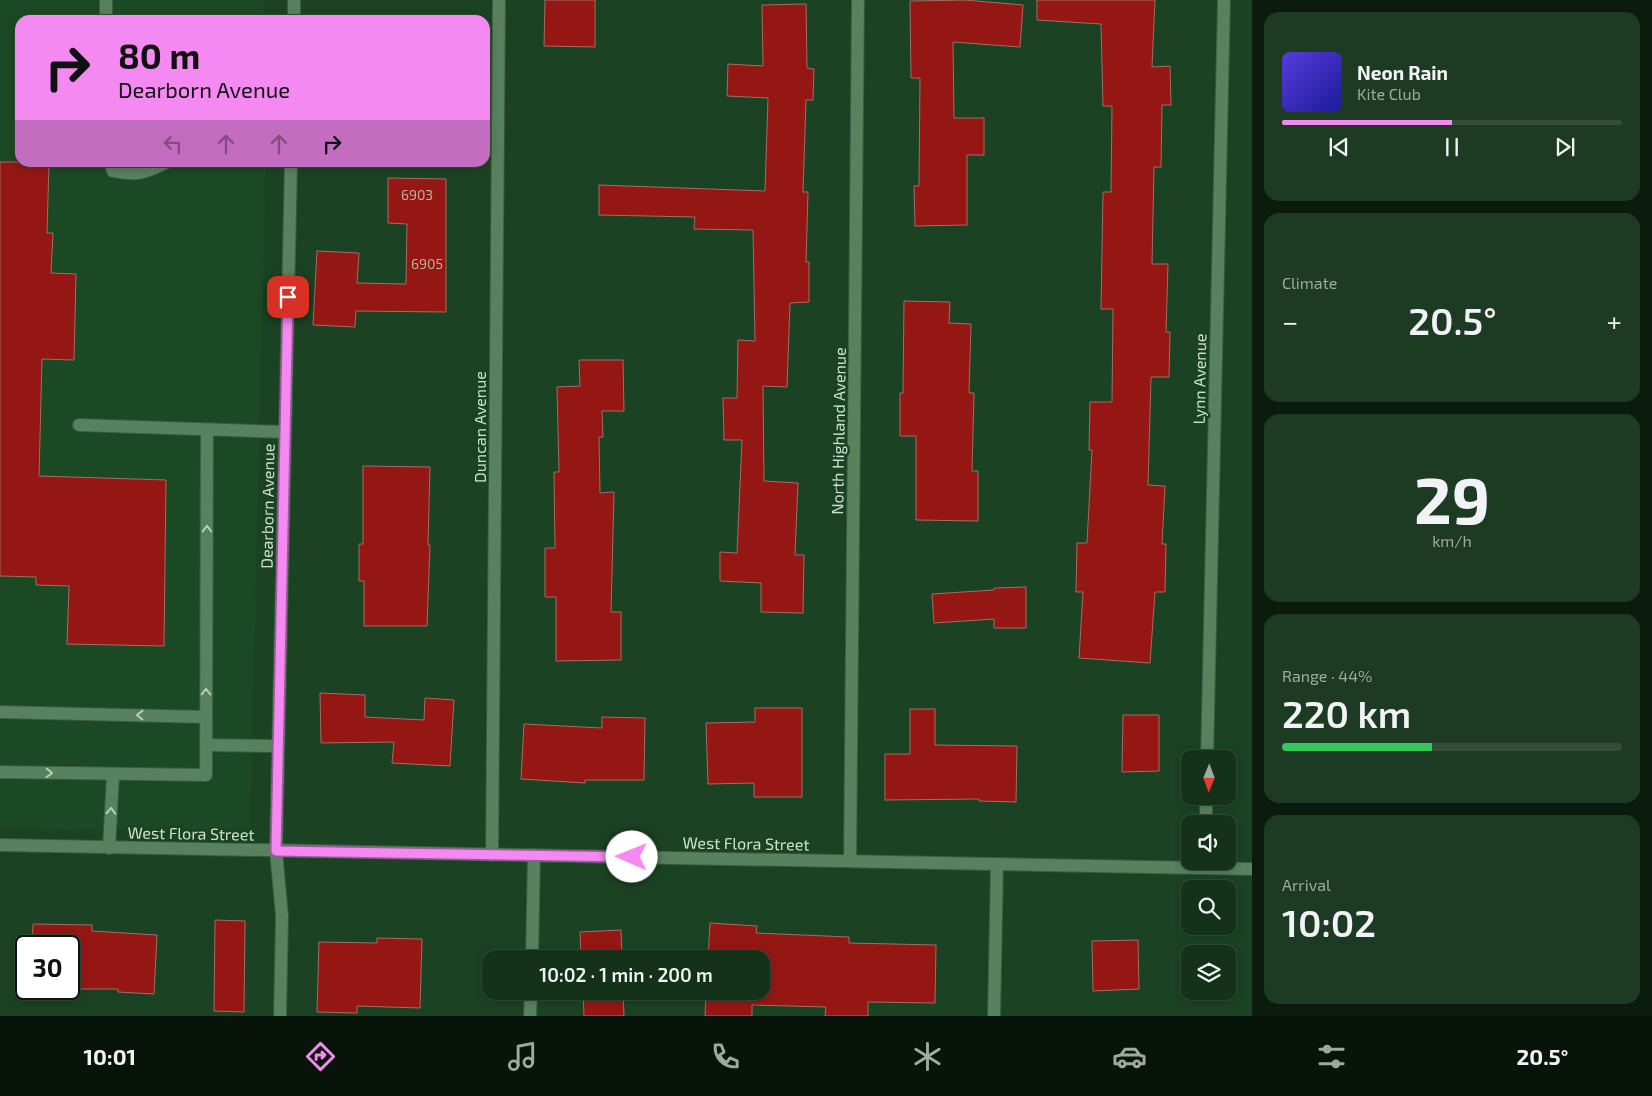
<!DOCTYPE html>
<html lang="en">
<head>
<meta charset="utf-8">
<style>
	body { margin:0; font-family:"Exo 2",sans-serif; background:#1d3a23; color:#f1f3f6; height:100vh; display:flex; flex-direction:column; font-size:19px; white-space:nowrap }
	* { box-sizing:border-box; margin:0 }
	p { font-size:16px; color:#9daaa2 }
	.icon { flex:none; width:28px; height:28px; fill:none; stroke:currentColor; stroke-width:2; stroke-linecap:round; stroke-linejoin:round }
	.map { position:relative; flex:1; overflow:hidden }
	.sheet { display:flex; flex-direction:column; gap:12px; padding:12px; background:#0b1c0e; width:400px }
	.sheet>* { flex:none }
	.banner { position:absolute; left:15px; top:15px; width:475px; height:152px; border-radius:15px; box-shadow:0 2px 8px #0003,0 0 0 1px #334d39; background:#f389f1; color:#111; overflow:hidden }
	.needle { width:32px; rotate:181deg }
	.fabs { position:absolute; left:1181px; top:750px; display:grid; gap:10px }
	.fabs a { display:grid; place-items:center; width:55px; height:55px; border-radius:10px; background:#14321a; box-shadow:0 2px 8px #0003,0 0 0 1px #334d39; font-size:25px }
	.speed { position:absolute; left:15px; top:935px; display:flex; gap:10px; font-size:25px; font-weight:700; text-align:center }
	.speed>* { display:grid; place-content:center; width:65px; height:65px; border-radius:50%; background:#14321a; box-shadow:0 2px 8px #0003,0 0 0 1px #334d39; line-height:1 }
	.speed .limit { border:2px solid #111; border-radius:8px; background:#fff; color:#111 }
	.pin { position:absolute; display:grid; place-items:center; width:42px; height:42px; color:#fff; margin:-21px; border-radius:10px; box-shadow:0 2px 8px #0006 }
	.me { position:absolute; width:55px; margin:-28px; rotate:271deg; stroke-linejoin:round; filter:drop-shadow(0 0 4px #0008) }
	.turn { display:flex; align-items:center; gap:18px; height:105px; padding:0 20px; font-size:22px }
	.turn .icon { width:65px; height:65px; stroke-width:2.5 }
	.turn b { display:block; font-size:35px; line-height:42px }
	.lanes { display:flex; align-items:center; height:48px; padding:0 20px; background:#0003; justify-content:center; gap:25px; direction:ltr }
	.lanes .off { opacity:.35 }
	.big { font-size:38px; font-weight:600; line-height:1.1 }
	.sheet .tile { flex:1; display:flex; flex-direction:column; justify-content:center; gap:8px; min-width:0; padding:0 18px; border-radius:15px; background:#1d3a23 }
	.sheet .dial { align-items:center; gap:0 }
	.dial b { font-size:65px; line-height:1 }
	.song { display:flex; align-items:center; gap:15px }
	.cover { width:60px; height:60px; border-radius:8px; background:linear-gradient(135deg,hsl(250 70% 55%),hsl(240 70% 35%)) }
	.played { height:5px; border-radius:2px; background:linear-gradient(90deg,#f389f1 50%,#334d39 50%) }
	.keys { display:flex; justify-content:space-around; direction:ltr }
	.heat { display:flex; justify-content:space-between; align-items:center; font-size:28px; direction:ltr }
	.charge { height:8px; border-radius:4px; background:linear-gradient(90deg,#34c759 44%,#334d39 0) }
	.trip { position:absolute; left:482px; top:950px; width:288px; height:50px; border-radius:15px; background:#14321a; box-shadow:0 2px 8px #0003,0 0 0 1px #334d39; font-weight:600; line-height:50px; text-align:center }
	.dock { display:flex; height:80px; justify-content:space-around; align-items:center; background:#08140a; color:#9daaa2 }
	.dock .icon { width:35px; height:35px }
	.dock .selected { color:#f389f1 }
	.dock b { font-size:22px; color:#f1f3f6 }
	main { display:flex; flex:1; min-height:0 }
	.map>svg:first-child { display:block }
</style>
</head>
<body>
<main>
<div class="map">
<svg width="1252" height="1016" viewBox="0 0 1252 1016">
	<rect width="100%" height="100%" fill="#1b4223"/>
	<path fill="#1a4924" d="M0,0H263V20H20V162L266,163L250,832L0,828Z"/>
	<g fill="#941714" stroke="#a26d65">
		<path d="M545,0H595V47L544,46Z"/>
		<path d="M965,0L1023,5L1020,47L953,42L954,118H984V155H967V225L915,226L914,186H919L920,78H911L910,1Z"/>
		<path d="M1037,0H1155L1152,67L1170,66L1171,105H1162L1161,167H1154L1152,264H1168L1166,332H1170L1169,377H1151L1148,485L1165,486L1162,544H1166L1165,592H1155L1150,663L1079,658L1083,592H1076L1077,543H1087L1092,450H1089L1090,402H1112L1113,309H1101L1103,192H1111L1112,106H1103L1101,24L1037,20Z"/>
		<path d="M806,4L807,68L814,69L813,100H806L803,192H808L806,262H809V302L790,303L787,387L763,386L764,481L798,483L795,555H804L803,613L761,612V583L720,581V552L737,553L742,440H724L723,398H737L738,340L755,341L753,230L694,229L695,217L599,215V185L765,191L768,98L727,96L728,64L763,66L762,5Z"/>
		<path d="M0,162H49L47,233H53L51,273L76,274L74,360L42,359L39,476L166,480L164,646L67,644L69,586L36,585V577L0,576Z"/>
		<path d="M388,178L446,179V312L356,311L355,327L313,325L317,251L359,253L357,283L406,284L407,224L388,223Z"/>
		<path d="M904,301L950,302L949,323L971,324L969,393H974L972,471H978V521L916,520V436H900V393H903Z"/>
		<path d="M579,360H623L624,411H602L603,437H599L600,493L614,492L611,612H621V660L556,661V597H545V548H555L554,472H559L557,387L580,386Z"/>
		<path d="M363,466L430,467L428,545H430L427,626H364V581H359V544H363Z"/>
		<path d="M1026,587V628H994V619L934,623L932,594L994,590V588Z"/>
		<path d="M320,693L365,695V717L424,720L425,698L454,700L450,766L392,763L394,742L321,743Z"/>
		<path d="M755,708H802V797H754V783L708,784L706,723L755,722Z"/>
		<path d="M910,709H935V745L1017,746L1016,802L979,801V799L885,800V754H910Z"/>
		<path d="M1123,715H1159V771L1122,772Z"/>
		<path d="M602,717L645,718L644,780H585V783L521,779L524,724L602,728Z"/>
		<path d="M215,920L245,921L244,1012L214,1011Z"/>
		<path d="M710,923L757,926L756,933L849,937V943L936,945L935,1003L868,1002V1016H825L826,1007L752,1005V1016H705L706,991H761V959H708Z"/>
		<path d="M33,924L92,925V931L157,935L154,994L118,992V989H36H69V946H32Z"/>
		<path d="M621,930L622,959H581L580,932Z"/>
		<path d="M377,938L422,939L420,1008L357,1006V1013L317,1012L319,942L377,943Z"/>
		<path d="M1138,940L1139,989L1093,991L1092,941Z"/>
		<path d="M583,991H623L624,1016H584Z"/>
	</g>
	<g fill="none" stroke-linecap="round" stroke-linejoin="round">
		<g stroke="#395c41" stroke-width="14">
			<g id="minor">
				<path d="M106,20V0"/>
				<path d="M294,20V0"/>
				<path d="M110,162L113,171C135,176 146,173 167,162"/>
				<path d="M79,425L285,432"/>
				<path d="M0,712L206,717"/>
				<path d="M206,745L278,746"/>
				<path d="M1207,759L1224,0"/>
				<path d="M0,772L206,775L207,430"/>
				<path d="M1206,824V796"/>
				<path d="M0,845L1252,869"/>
				<path d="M109,848L113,775"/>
				<path d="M492,855L499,0"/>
				<path d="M850,861L858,0"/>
				<path d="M532,959L534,855"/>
				<path d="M280,1016L282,916L276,851L291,162"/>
				<path d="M530,1016L531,991"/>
				<path d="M994,1016L997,864"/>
			</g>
		</g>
		<use href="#minor" stroke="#58815e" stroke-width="12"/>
	</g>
	<defs><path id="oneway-chevron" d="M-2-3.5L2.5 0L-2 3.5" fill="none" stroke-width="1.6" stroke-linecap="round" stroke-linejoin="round" transform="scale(1.25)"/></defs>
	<g stroke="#b5cfb8">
		<use href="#oneway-chevron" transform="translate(207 529) rotate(-90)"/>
		<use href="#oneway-chevron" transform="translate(206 692) rotate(-90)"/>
		<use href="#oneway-chevron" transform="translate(140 715) rotate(-179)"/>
		<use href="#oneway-chevron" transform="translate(49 773) rotate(2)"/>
		<use href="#oneway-chevron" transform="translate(111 811) rotate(-87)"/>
	</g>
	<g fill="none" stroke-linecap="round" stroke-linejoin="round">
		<g stroke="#9e599d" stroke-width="12">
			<path id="route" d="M288,297L276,851L632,857"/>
		</g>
		<use href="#route" stroke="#f389f1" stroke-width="9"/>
	</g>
	<g text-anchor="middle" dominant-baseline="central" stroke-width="5" stroke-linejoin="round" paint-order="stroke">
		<g font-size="14" fill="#beafa0">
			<text x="417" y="194">6903</text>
			<text x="427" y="263">6905</text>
		</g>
		<g font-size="16" fill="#cce2ce" stroke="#1b4223">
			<text transform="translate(1199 379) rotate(-89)">Lynn Avenue</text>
			<text transform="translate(479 427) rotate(-90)">Duncan Avenue</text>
			<text transform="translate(838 431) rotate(-89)">North Highland Avenue</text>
			<text transform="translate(267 506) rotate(-89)">Dearborn Avenue</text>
			<text transform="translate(191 833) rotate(1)">West Flora Street</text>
			<text transform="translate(746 843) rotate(1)">West Flora Street</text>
		</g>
	</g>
</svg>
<div class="fabs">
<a><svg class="needle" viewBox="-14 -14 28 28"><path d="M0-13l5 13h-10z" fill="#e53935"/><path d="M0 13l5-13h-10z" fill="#9daaa2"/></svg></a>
<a><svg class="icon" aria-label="sound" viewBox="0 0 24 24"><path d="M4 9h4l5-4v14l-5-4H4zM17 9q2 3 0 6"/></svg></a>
<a><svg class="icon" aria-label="search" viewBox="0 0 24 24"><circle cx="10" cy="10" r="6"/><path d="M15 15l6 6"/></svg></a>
<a><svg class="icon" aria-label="layers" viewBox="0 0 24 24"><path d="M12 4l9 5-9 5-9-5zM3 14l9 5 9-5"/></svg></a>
</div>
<div class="speed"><div class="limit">30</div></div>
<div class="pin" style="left:288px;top:297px;background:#d93025"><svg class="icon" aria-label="arrive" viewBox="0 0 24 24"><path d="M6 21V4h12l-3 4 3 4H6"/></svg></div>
<svg class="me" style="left:632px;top:857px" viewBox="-20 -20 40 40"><circle r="19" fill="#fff"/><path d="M0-13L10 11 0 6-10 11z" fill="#f389f1"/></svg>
<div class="trip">10:02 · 1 min · 200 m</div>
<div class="banner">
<div class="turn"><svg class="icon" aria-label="right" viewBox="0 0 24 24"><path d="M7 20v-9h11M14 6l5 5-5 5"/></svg><div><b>80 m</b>Dearborn Avenue</div></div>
<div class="lanes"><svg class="icon off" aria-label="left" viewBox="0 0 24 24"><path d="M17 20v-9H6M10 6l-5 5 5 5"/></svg><svg class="icon off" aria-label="ahead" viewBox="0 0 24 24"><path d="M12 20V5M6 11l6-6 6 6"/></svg><svg class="icon off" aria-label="ahead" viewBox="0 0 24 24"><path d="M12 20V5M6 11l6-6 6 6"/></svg><svg class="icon" aria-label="right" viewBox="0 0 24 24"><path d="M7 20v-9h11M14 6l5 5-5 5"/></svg></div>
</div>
</div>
<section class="sheet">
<div class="tile">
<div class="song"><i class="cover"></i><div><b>Neon Rain</b><p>Kite Club</p></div></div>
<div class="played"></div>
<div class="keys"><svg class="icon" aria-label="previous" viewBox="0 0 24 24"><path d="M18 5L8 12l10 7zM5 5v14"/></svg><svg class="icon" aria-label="pause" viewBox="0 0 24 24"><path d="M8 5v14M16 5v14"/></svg><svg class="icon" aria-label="next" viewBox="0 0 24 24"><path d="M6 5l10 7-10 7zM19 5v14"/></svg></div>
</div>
<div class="tile"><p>Climate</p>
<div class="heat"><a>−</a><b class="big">20.5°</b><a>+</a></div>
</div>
<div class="tile dial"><b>29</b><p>km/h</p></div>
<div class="tile"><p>Range · 44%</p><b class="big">220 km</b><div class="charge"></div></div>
<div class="tile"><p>Arrival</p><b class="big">10:02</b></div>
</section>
</main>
<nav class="dock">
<b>10:01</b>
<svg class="icon selected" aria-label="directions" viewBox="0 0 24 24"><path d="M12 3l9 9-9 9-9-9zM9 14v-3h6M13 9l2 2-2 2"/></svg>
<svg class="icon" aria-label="music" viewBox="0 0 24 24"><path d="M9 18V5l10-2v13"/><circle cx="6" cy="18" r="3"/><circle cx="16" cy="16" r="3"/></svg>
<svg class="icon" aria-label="phone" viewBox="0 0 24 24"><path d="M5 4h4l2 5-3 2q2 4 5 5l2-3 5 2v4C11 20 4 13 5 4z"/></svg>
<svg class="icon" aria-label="climate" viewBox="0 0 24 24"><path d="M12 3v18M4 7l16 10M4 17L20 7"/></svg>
<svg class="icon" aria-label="car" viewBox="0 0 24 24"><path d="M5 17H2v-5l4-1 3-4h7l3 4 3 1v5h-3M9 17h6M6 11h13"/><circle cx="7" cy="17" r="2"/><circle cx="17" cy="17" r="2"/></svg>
<svg class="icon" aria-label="filters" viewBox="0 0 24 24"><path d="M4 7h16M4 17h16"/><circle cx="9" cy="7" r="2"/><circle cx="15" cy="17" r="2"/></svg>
<b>20.5°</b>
</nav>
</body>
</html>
